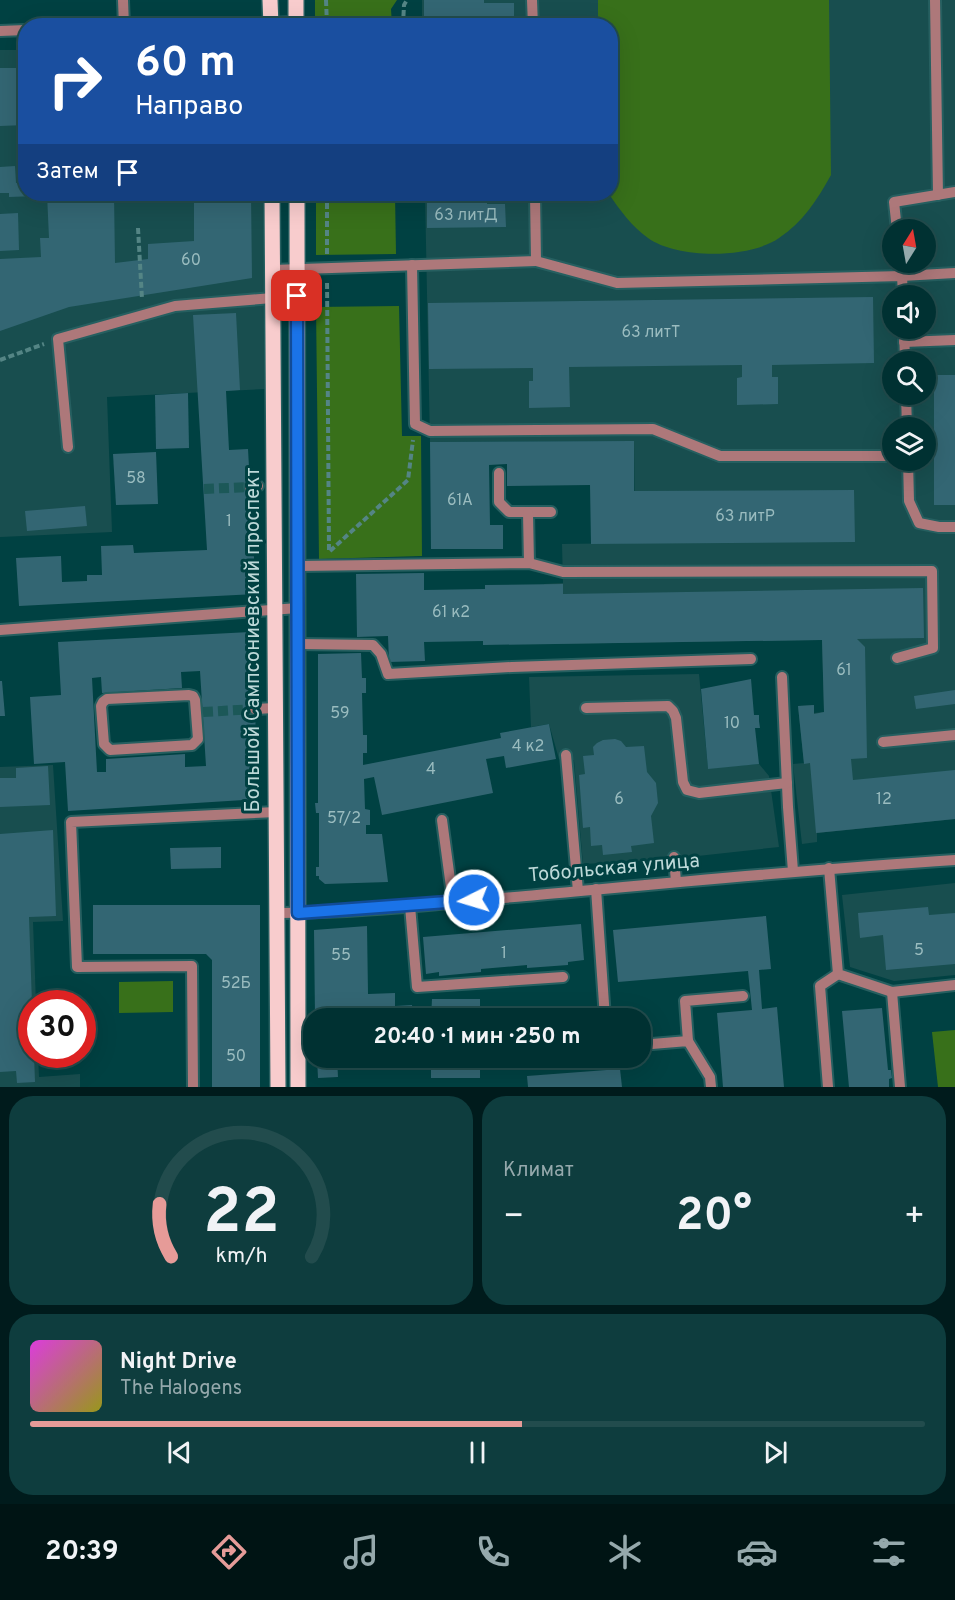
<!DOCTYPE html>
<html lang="ru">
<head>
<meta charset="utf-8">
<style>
	body { margin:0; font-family:Overpass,sans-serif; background:#0e3d3e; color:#f1f3f6; height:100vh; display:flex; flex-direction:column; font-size:22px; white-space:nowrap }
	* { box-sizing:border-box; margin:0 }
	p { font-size:20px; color:#95a9ac }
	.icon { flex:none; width:33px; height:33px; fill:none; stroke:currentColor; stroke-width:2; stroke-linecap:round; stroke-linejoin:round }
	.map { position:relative; height:1087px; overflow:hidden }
	.details { display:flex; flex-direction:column; gap:9px; padding:9px; background:#001b1c; flex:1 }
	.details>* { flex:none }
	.hud { position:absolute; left:18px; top:18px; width:600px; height:183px; border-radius:24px; box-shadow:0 6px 24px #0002,0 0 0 2px #224c4d; background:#1a4fa0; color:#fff; overflow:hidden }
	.needle { width:39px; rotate:11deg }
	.controls { position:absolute; left:882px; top:219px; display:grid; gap:12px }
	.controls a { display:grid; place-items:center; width:54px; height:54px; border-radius:50%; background:#003132; box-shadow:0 6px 24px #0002,0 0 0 2px #224c4d; font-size:30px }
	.speed { position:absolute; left:18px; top:990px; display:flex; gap:12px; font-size:30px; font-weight:700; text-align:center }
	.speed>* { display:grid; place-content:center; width:78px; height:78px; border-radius:50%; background:#003132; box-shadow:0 6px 24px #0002,0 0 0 2px #224c4d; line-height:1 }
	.speed .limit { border:9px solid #d22; background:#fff; color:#111 }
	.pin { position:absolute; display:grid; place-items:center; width:51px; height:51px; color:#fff; margin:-26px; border-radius:12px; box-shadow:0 3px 9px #0006 }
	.me { position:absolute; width:66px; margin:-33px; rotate:265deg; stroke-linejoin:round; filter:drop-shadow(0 0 4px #0008) }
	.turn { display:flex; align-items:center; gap:21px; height:126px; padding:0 18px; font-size:27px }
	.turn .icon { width:78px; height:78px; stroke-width:2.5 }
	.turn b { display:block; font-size:42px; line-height:51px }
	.then { display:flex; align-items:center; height:57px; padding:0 18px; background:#0003; gap:12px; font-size:22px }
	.big { font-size:45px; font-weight:700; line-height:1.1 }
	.details .widget { flex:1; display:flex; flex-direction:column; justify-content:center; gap:9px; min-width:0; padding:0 21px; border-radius:24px; background:#0e3d3e }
	.details .dial { align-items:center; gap:0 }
	.dial svg { height:156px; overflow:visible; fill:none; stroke:#224c4d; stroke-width:7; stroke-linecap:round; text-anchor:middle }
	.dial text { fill:#f1f3f6; stroke:none }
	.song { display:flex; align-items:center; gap:18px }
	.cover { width:72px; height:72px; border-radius:9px; background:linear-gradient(135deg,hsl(300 70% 55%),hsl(60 70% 35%)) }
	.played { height:6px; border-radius:3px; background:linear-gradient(90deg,#e69b98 55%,#224c4d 55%) }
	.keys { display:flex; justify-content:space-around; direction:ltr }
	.heat { display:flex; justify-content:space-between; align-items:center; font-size:33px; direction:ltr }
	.details .tiles { flex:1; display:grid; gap:9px; grid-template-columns:1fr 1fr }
	.widget:last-child { grid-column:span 2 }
	.trip { position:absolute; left:303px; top:1008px; width:348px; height:60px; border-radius:24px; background:#003132; box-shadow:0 6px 24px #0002,0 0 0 2px #224c4d; font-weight:700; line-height:60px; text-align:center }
	.tabs { display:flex; height:96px; justify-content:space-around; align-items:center; background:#001414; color:#95a9ac }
	.tabs .icon { width:42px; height:42px }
	.tabs .on { color:#e69b98 }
	.tabs b { font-size:27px; color:#f1f3f6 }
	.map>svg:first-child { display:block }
</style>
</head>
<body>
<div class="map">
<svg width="955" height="1087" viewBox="0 0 955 1087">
	<rect width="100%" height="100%" fill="#004142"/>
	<g fill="#184e4f" fill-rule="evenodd">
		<path d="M422,0H955V819L817,833V842L802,844L793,764L804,763L798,706L814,705V713L824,712L822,640L546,644L544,584L563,583L562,544L635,543L634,441L430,442L425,194H610V26L422,25ZM892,230H926V262H892ZM892,296H926V328H892ZM892,362H926V394H892ZM892,428H926V460H892Z"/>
		<path d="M0,50H25L26,194H263L265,389L107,397L112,532L0,537Z"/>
		<path d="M699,674L708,768L759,764L769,776L779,847L661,860L583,864L574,760L559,759L549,724L531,727L529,677Z"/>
		<path d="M53,765L63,921L33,922L36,1003L32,1004V1054L38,1055L39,1077L80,1074V1087H0V767Z"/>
		<path d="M955,883V975L894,981L850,967L842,895Z"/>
	</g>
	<g fill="#38701a">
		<path d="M315,0H397L391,9L392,25L315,26Z"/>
		<path d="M598,0H829L831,175C817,200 803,222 779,238C749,259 677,259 648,238C632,227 619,209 609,194H610V26L598,25Z"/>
		<path d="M316,194H395L396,254L316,255Z"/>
		<path d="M399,306L402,436H421L422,556L319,559L316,307Z"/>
		<path d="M173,981V1012L119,1013V982Z"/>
		<path d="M955,1030V1087H938L932,1032Z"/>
	</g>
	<g fill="#336673" fill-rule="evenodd">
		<path d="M424,0H484V3H514V26H424Z"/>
		<path d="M0,68H26V125L0,126Z"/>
		<path d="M15,166L16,183L26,182V194H36V196L9,197V193H0V167Z"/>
		<path d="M47,194H114L115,263L148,259V244L194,241V194H251L252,278L69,307L0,331V259L41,257L40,238H49Z"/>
		<path d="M427,194H487V204H505L506,227L427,228Z"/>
		<path d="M18,213L19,250L0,251V214Z"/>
		<path d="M873,297L874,363L772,365V377H778V404L737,405V378L742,377V365L569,367L570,407L529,408V381H533V368L429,369L428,303Z"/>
		<path d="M236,313L240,390L226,391L229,450L248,449L256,594L19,606L16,558L61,556L62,582L87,581V575H102L101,546L133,545L134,553L207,550L193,315Z"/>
		<rect x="934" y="375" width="21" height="130"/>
		<path d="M188,393L189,448L156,449L155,395Z"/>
		<path d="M634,441V491L854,490L855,542L591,544L590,485L507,486V464L489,465L490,525H503V549H431L430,442Z"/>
		<path d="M156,452L158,504L116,505L113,454Z"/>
		<path d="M85,506L87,526L27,531L25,511Z"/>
		<path d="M424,573V590L485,589V585L563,584V594L923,588L924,638L857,639L865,647L867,758L851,759L853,780L955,770V819L816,833L810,763L804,764L798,706L814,705V714L824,712L822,640L483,645V641L424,642L425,661L389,662L388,636L357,637L356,574Z"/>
		<path d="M250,632L260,799L68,811L65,762L34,764L30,697L61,695L58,642ZM200,671L206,766L185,767V754L106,759V772H97L92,678L101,677L102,693L182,688L181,672Z"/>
		<path d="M361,653L362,678H366V693H362L363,735H367V753H363V765L501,738L500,733L549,724L556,759L506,768L504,756L486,759L493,793L382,815L374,777L364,779L365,809L370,810V825H366V834H382L388,882L325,884L319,879V876H316V867H319V813H316L315,803H318V654Z"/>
		<path d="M751,679L754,715H759V721L760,728H755L759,764L708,769L701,689Z"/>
		<path d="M0,681H2L5,716H0Z"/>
		<path d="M955,690V704L916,709L914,696Z"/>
		<path d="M615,739L621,741L626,747L644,746L647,772L656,783L658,803L651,816L654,843L631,846L632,852L603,855L602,845L591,846L590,827L583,828L579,775L585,774L583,756L594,755L593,747L597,743L603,740Z"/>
		<path d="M48,766L50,805L0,807V778H16V768Z"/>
		<path d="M53,830L56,916L29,917L32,1004V1054H34L35,1082L17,1083L16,1071L0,1072V834Z"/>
		<path d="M221,847V868L171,869L170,848Z"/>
		<path d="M93,905H260V1087H212V960L206,954H93Z"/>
		<path d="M928,907L929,915L955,913V964L886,970L883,935L860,938L858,913Z"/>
		<path d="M766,916L771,969L759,970L762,1009L777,1007L784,1087H723L717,1013L752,1010L748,971L618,982L613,930Z"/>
		<path d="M581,924L584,960L568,962V965L527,968V965L481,969V972L439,976V972L426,974L423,937Z"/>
		<path d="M367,926L368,994L395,993V1006L412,1005L413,1018H315L314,930Z"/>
		<path d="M432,999H480V1018H431Z"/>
		<path d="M882,1008L888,1070H891L892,1078L889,1079V1087H849L842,1011Z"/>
		<path d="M317,1058H337L338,1077L318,1078Z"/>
		<path d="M349,1058H402V1061L400,1067L394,1069L388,1067L385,1062L349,1063Z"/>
		<rect x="431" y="1058" width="49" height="20"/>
		<path d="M620,1069L622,1087H528L527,1076Z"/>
	</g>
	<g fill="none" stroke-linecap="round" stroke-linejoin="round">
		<g stroke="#1c5858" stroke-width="10" stroke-dasharray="10 5" stroke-linecap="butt">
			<path d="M204,489L250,487"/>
			<path d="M203,712L255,709"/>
		</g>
		<g stroke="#265f60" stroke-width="14">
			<g id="minor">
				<path d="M123,0L124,26"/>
				<path d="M532,0L533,26"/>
				<path d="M935,0L938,195"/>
				<path d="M183,26L296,22"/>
				<path d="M0,31L26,30"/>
				<path d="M897,230L894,202L955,192"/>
				<path d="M536,261L617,283L902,276L903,296"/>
				<path d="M901,262L902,276L955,273"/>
				<path d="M412,265L415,424L430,431L653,429L720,456H892"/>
				<path d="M272,270L536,261L535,194"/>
				<path d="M904,328L905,362"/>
				<path d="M904,342L955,340"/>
				<path d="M906,394L907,428"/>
				<path d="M68,447L58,339L175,306L297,296"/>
				<path d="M908,460L909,501L919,523L939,527H955"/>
				<path d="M499,473V502L509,512H551"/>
				<path d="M250,487L258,486"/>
				<path d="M528,513L529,563"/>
				<path d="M298,566L529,563L563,572L932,571L933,648L897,658"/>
				<path d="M0,630L298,608"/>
				<path d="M298,644L373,645L381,654L388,674L512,667L751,659"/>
				<path d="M782,677L788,807L793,871"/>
				<path d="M189,695L193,696L195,700L198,739L192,745L110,750L104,744L101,706L103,702L107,699Z"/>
				<path d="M586,708L668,706L673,711L676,718L683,782L687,790L699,793L787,783"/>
				<path d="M255,709L275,708"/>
				<path d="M883,742L955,735"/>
				<path d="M566,755L578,891"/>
				<path d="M442,820L453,902"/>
				<path d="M674,857L676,882"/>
				<path d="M829,868L838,974L892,992"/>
				<path d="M596,889L605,1018"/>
				<path d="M410,906L417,987L563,977"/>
				<path d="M277,913C360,913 443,903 526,896C669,883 812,869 955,860"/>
				<path d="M688,1041L685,1001L743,996"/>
				<path d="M640,1045L688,1041L710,1077L711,1087"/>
				<path d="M193,1087L192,966L77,967L71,822L276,812"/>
				<path d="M828,1087L820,986L838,974"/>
				<path d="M900,1087L892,992L955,985"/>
			</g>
		</g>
		<g stroke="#265f60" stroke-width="18">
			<g id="major">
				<path d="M270,0L271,26"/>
				<path d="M296,0V26"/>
				<path d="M272,194L278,1087"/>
				<path d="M297,194L298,1087"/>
			</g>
		</g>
		<g stroke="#548585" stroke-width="4" stroke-dasharray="6 3" stroke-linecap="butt">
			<path d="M326,0L327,25"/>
			<path d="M314,25L403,23"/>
			<path d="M403,25L404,5L407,0"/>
			<path d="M327,194V254"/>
			<path d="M138,228L142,299"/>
			<path d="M327,283L329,551"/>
			<path d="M0,360L44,344"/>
			<path d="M330,551L408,480L413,440"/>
		</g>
		<use href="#minor" stroke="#ad787a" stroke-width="10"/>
		<use href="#major" stroke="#f8cccd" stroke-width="15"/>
	</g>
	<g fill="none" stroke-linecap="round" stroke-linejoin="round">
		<g stroke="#114b97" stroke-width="15">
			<path id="route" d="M297,296L298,913L474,900"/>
		</g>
		<use href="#route" stroke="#1a73e8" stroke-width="10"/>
	</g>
	<g text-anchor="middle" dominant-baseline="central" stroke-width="6" stroke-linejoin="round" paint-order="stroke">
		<g font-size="16" fill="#9abcbf">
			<text x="466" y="216">63 литД</text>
			<text x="191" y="261">60</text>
			<text x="651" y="333">63 литТ</text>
			<text x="136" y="479">58</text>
			<text x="460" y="501">61А</text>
			<text x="745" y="517">63 литР</text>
			<text x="229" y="522">1</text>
			<text x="451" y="613">61 к2</text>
			<text x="844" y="671">61</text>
			<text x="340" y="714">59</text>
			<text x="732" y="724">10</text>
			<text x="528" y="747">4 к2</text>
			<text x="431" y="770">4</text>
			<text x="619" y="800">6</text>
			<text x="884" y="800">12</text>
			<text x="344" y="819">57/2</text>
			<text x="919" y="951">5</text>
			<text x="504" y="954">1</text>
			<text x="341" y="956">55</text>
			<text x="236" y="984">52Б</text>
			<text x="236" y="1057">50</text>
		</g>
		<g font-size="20" fill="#bcd8d8" stroke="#004142">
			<text transform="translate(254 640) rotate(-90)">Большой Сампсониевский проспект</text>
			<text transform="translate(614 869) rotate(-5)">Тобольская улица</text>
		</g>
	</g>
</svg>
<div class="controls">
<a><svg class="needle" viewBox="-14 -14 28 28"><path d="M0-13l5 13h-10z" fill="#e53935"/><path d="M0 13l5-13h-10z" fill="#95a9ac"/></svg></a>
<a><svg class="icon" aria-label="sound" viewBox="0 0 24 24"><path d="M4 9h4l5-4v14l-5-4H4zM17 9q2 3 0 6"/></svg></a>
<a><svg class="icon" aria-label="search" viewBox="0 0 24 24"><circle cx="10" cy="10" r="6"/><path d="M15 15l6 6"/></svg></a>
<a><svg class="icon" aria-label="layers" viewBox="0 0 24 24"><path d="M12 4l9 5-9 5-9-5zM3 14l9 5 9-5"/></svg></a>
</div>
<div class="speed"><div class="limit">30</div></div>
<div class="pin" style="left:297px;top:296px;background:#d93025"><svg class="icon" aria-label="arrive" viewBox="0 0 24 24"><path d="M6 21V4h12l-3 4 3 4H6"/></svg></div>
<svg class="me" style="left:474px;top:900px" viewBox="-20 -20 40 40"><circle r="17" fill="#1a73e8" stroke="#fff" stroke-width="3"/><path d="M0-11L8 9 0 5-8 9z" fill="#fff"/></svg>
<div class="trip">20:40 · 1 мин · 250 m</div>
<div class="hud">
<div class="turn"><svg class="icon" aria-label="right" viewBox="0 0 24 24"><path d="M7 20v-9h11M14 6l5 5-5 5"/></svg><div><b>60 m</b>Направо</div></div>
<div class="then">Затем<svg class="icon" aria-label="arrive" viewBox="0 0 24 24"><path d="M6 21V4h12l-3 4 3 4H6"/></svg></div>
</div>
</div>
<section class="details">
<div class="tiles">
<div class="widget dial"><svg viewBox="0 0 100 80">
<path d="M14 69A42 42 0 1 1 86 69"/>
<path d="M14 69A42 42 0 0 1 8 42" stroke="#e69b98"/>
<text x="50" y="56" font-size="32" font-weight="700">22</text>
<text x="50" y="72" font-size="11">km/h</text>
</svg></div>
<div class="widget"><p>Климат</p>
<div class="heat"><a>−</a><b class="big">20°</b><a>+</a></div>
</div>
<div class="widget">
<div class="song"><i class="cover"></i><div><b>Night Drive</b><p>The Halogens</p></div></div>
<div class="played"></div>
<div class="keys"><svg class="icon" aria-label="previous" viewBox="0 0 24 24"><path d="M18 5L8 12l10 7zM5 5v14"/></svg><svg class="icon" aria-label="pause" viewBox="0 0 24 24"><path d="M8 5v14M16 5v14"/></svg><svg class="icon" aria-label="next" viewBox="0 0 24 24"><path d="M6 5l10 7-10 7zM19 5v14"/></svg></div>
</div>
</div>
</section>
<nav class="tabs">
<b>20:39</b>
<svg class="icon on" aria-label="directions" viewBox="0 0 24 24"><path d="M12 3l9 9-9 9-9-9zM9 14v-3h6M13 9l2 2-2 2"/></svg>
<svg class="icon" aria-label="music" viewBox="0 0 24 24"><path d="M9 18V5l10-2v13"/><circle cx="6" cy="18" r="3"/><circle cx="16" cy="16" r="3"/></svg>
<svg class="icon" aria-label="phone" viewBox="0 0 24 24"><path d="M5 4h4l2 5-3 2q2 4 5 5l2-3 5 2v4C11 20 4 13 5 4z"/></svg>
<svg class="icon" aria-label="climate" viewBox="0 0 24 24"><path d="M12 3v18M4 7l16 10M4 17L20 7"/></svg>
<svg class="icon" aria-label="car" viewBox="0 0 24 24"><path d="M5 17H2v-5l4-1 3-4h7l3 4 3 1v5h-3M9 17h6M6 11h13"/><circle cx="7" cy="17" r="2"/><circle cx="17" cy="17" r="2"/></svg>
<svg class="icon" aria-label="filters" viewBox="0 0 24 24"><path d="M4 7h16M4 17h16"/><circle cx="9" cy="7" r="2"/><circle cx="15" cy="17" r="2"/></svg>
</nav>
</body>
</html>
